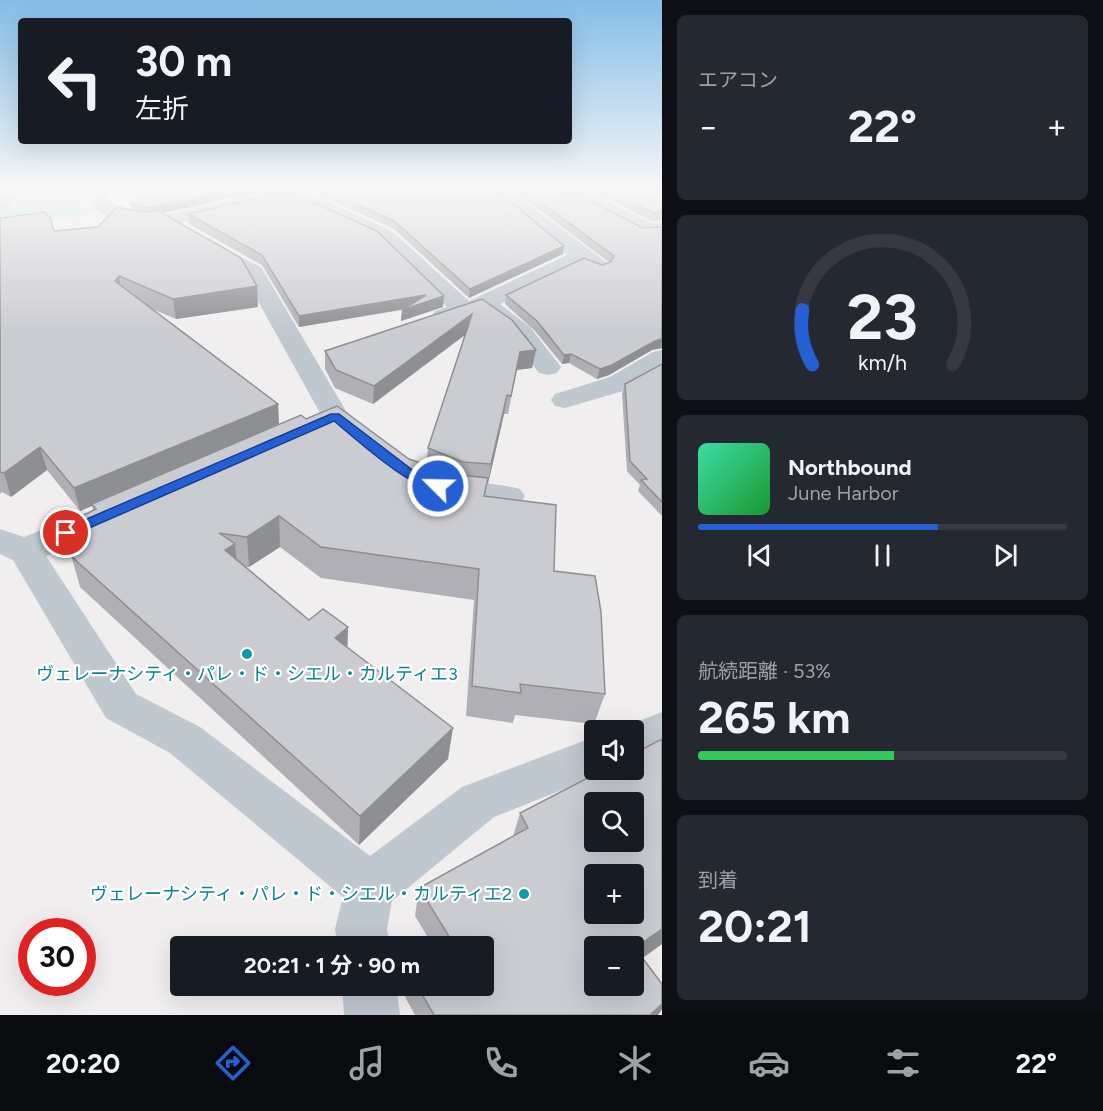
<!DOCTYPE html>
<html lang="ja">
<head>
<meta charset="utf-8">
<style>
	body { margin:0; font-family:Figtree,"Noto Sans JP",sans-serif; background:#242831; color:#f1f3f6; height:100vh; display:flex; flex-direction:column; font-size:22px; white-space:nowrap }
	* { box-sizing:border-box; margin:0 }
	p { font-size:20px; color:#9ea1a6 }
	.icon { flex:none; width:33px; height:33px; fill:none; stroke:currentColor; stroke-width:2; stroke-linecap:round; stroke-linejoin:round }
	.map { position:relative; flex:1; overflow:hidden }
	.sheet { display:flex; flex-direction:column; gap:15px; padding:15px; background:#0d0f14; width:441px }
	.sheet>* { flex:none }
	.banner { position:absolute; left:18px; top:18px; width:554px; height:126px; border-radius:6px; box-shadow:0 6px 24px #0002; background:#171b24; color:#f1f3f6; overflow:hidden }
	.fabs { position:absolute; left:584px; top:720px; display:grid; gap:12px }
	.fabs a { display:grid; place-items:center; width:60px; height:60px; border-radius:6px; background:#171b24; box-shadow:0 6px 24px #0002; font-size:30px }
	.speed { position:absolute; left:18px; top:918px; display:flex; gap:12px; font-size:30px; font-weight:700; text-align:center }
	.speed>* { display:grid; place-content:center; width:78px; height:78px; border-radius:50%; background:#171b24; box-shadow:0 6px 24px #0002; line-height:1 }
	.speed .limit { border:9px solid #d22; background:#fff; color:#111 }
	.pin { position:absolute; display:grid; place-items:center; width:51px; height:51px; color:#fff; margin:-26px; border:3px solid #fff; border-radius:50%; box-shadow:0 2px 6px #0007 }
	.me { position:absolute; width:66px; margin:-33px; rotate:293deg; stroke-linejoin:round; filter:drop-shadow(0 0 4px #0008) }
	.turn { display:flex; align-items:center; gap:21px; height:126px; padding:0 18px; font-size:27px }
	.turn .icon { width:78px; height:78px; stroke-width:2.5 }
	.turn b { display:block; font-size:42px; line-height:51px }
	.big { font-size:45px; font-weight:700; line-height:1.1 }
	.sheet .tile { flex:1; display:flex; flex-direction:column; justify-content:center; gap:9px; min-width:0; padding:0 21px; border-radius:9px; background:#242831 }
	.sheet .dial { align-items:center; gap:0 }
	.dial svg { height:156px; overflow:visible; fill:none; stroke:#363941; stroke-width:7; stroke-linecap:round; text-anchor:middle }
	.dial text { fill:#f1f3f6; stroke:none }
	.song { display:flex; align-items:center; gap:18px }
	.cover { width:72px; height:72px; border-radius:9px; background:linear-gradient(135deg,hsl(160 70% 55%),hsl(130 70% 35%)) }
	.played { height:6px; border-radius:3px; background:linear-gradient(90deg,#2460d4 65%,#363941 65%) }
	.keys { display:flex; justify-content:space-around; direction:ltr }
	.heat { display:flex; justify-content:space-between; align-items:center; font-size:33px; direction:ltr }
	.charge { height:9px; border-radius:4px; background:linear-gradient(90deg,#34c759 53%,#363941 0) }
	.trip { position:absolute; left:170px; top:936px; width:324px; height:60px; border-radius:6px; background:#171b24; box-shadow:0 6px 24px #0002; font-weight:700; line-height:60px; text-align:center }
	.tab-bar { display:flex; height:96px; justify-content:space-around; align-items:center; background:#090b0e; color:#9ea1a6 }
	.tab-bar .icon { width:42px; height:42px }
	.tab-bar .active { color:#2460d4 }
	.tab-bar b { font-size:27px; color:#f1f3f6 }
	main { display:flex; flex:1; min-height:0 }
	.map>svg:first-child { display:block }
</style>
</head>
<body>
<main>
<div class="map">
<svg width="662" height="1015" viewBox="0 0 662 1015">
	<rect width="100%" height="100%" fill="#f0eeee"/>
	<path fill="#beecd4" d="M24,191H79L84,206L99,212L0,230V212Z"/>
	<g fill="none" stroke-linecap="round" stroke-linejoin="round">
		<g fill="#bfc7cf" fill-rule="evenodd">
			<path d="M5,191H25L7,209L0,211V195Z"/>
			<path d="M87,191H105L109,202L129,213L151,218L272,191H305L392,231L469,301L567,255L490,191H511L610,265L607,270L599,272L582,264L500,304L530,327L561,367L557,373L548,375L539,373L512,338L480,312L444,323L435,321L432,316L435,311L447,307L378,239L289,198L151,230L115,221L94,209Z"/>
			<path d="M553,191H587L652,223L662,222V234H642L572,198L555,195Z"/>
			<path d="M207,240L261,267L346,411L378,438L374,444L363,447L352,444L325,422L244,276L200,250L196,246L200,242Z"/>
			<path d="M662,350V369L630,389L565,408L555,406L551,400L555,394L610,377L653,352Z"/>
			<path d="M442,477C468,484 495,482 520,489L525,496L520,503C499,509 439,507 426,487L431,480Z"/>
			<path d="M105,505L117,508L122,516L117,524L46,556L136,694L200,727L370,856L462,787L594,737V770L610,771L494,817L392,901L387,929L390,946H338L335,929L343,897L170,753L106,718L13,560L0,554V529L24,537Z"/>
			<path d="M662,712V750L633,761V730L618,729Z"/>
			<path d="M342,986H396L400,1015H344Z"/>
		</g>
	</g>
	<g fill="#afafb5">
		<path d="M137,191H262L163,213L258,307L176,319L150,308L278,404L279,424L306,419L426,465L428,448L465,335L373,404L335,388L325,369V351L482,299L536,350L532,368L516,370L508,414H504L488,484L487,483L485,496L554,571L605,694L594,724L515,715L513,723L466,716L474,600L321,578L280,547L249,567H245L309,620L348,627L347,648L448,759L359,845L80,587L63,526L93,510L92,506L80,511L47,470L11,497L2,492L0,494V218L54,231L98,227L132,210L131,204L140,194Z"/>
		<path d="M310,191H498L564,246L563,254L469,298L394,229Z"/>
		<path d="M514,191H564L643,228L662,227V348L652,350L609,375L597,379L569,363L562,364L535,331L505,304L506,295L610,263Z"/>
		<path d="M592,191H662V220L652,221Z"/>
		<path d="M188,214L443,307L401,321L402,310L299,327L262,265L189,224Z"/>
		<path d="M662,364V516L638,491L640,485L627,471L622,394L625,384Z"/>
		<path d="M520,813L662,944L642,958L662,1009L658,1015H415L405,997L407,986H417L483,946H433L415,916L419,888L513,836Z"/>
	</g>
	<g fill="#8e8f93">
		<path d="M227,191H262L151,216L150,208Z"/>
		<path d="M564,246L563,254L469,298L470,289Z"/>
		<path d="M119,276L122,296L115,281Z"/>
		<path d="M257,286L258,307L176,319L173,299Z"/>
		<path d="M426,295L444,296L443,307L401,321L402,310L404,309L299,327V316Z"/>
		<path d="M472,314L470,331L373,404L374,386Z"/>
		<path d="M662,339V348L652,350L609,375L597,379L600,369L655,341Z"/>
		<path d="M536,350L532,368L516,370L508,414L520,352Z"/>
		<path d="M571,354L569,363L562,364L564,355Z"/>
		<path d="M507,395L504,414L488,484L491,464Z"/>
		<path d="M278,404L279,426L80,511L74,488Z"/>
		<path d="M40,447L47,470L11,497L4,473Z"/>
		<path d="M279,516L280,547L249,567L247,537Z"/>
		<path d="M235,544L238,575L225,550Z"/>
		<path d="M348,627L347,658L335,638Z"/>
		<path d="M453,728L448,759L359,845L360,816Z"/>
		<path d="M662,929V944L633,965L635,948Z"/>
		<path d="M662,1004V1009L658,1015H650Z"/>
	</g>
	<g fill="#cbccd2" stroke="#8e8f93" stroke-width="1.5" fill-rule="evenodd">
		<path d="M143,191H227L150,208L131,204Z"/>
		<path d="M288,191L377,231L444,296L402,310L426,295L299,316L262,255L188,214Z"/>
		<path d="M327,191H498L564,246L470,289L394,221Z"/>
		<path d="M526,191H564L573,192L643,228L662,227V339L655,341L612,365L600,369L571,354L564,355L537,321L506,295L584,258L602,265L611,262L614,256Z"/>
		<path d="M609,191H662V212L654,213Z"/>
		<path d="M117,207L142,212L159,211L241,258L257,286L173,299L119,276L115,281L278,404L74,488L40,447L4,473L0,472V218L46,212L47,216H50L54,231L98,227Z"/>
		<path d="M482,299L512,320L536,350L520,352L511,396L507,395L491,464L463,462L428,448L472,314L374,386L336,370L325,351Z"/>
		<path d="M662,364V502L641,480L647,479L630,461L625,384Z"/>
		<path d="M337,406L409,459L451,474L488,478L484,496L556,505L554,571L595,576L601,612L605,694L520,684L521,693L472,686L479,569L321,547L279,516L247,537L219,533L235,544L225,550L309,620L323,609L348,627L335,638L453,728L360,816L71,556L84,548L63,526L96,509L92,504L301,415L306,419Z"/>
		<path d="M662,739V929L635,948L662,984V1004L650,1015H434L417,986H483V946H444L452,941L419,888L528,828L520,813L603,770H633V754ZM594,802H633V842H594ZM594,874H633V914H594ZM594,946H633V986H594Z"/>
	</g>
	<linearGradient id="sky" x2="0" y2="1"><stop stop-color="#84bde7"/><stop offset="0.57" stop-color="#f8f7f7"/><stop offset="1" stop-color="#f8f7f7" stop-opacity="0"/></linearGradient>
	<rect width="662" height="333" fill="url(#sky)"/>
	<path fill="#2460d4" stroke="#173e8a" stroke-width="1.5" d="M331,414H339L423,478L443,483V489C417,496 355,438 334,421L71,536H61L59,533L61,530Z"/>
	<g fill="#0f9aa8" stroke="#fff" stroke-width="2">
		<circle cx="247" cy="654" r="6"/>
		<circle cx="524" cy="894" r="6"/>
	</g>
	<g text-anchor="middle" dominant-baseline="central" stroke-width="4.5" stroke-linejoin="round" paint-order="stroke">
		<g font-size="18" fill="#0d838f" stroke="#fff">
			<text x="247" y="674">ヴェレーナシティ・パレ・ド・シエル・カルティエ3</text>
			<text x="512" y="894" text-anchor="end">ヴェレーナシティ・パレ・ド・シエル・カルティエ2</text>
		</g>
	</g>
</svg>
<div class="fabs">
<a><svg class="icon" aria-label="sound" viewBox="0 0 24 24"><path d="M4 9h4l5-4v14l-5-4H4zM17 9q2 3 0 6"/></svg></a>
<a><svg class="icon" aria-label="search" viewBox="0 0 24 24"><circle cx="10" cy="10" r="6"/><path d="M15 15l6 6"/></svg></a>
<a>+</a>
<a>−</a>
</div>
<div class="speed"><div class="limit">30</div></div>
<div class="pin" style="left:66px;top:533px;background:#d93025"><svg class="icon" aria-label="arrive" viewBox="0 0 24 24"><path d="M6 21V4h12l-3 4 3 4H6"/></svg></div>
<svg class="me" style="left:438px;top:486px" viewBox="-20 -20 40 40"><circle r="17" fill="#2460d4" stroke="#fff" stroke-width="3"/><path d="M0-11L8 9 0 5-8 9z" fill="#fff"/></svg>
<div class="trip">20:21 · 1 分 · 90 m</div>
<div class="banner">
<div class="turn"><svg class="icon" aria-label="left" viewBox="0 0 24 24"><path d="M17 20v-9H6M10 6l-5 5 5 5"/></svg><div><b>30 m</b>左折</div></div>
</div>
</div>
<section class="sheet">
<div class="tile"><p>エアコン</p>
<div class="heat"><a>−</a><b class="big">22°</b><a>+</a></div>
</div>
<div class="tile dial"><svg viewBox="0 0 100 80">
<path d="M14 69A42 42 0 1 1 86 69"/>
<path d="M14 69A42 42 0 0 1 9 41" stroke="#2460d4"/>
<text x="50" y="56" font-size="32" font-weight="700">23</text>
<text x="50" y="72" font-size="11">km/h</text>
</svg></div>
<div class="tile">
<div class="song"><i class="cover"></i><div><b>Northbound</b><p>June Harbor</p></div></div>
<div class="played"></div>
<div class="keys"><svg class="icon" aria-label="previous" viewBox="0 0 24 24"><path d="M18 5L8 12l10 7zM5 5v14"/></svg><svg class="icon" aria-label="pause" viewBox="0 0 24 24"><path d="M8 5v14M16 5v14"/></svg><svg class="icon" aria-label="next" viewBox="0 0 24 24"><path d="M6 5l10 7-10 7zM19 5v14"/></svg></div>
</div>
<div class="tile"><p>航続距離 · 53%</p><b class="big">265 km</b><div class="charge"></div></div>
<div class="tile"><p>到着</p><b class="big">20:21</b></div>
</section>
</main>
<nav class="tab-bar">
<b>20:20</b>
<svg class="icon active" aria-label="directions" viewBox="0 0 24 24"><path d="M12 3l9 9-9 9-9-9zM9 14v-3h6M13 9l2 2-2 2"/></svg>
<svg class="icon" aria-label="music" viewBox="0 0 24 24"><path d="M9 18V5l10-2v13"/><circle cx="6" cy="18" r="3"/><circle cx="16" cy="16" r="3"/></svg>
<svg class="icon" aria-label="phone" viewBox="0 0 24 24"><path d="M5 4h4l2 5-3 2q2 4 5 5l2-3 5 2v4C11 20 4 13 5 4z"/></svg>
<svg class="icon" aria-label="climate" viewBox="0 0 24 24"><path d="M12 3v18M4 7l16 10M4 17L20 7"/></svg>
<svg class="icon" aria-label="car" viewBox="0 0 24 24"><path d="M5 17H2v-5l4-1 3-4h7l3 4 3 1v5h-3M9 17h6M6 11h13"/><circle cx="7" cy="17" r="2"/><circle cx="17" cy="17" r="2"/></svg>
<svg class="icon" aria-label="filters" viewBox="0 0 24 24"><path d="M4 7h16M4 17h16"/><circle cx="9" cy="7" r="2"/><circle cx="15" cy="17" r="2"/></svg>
<b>22°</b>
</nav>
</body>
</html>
